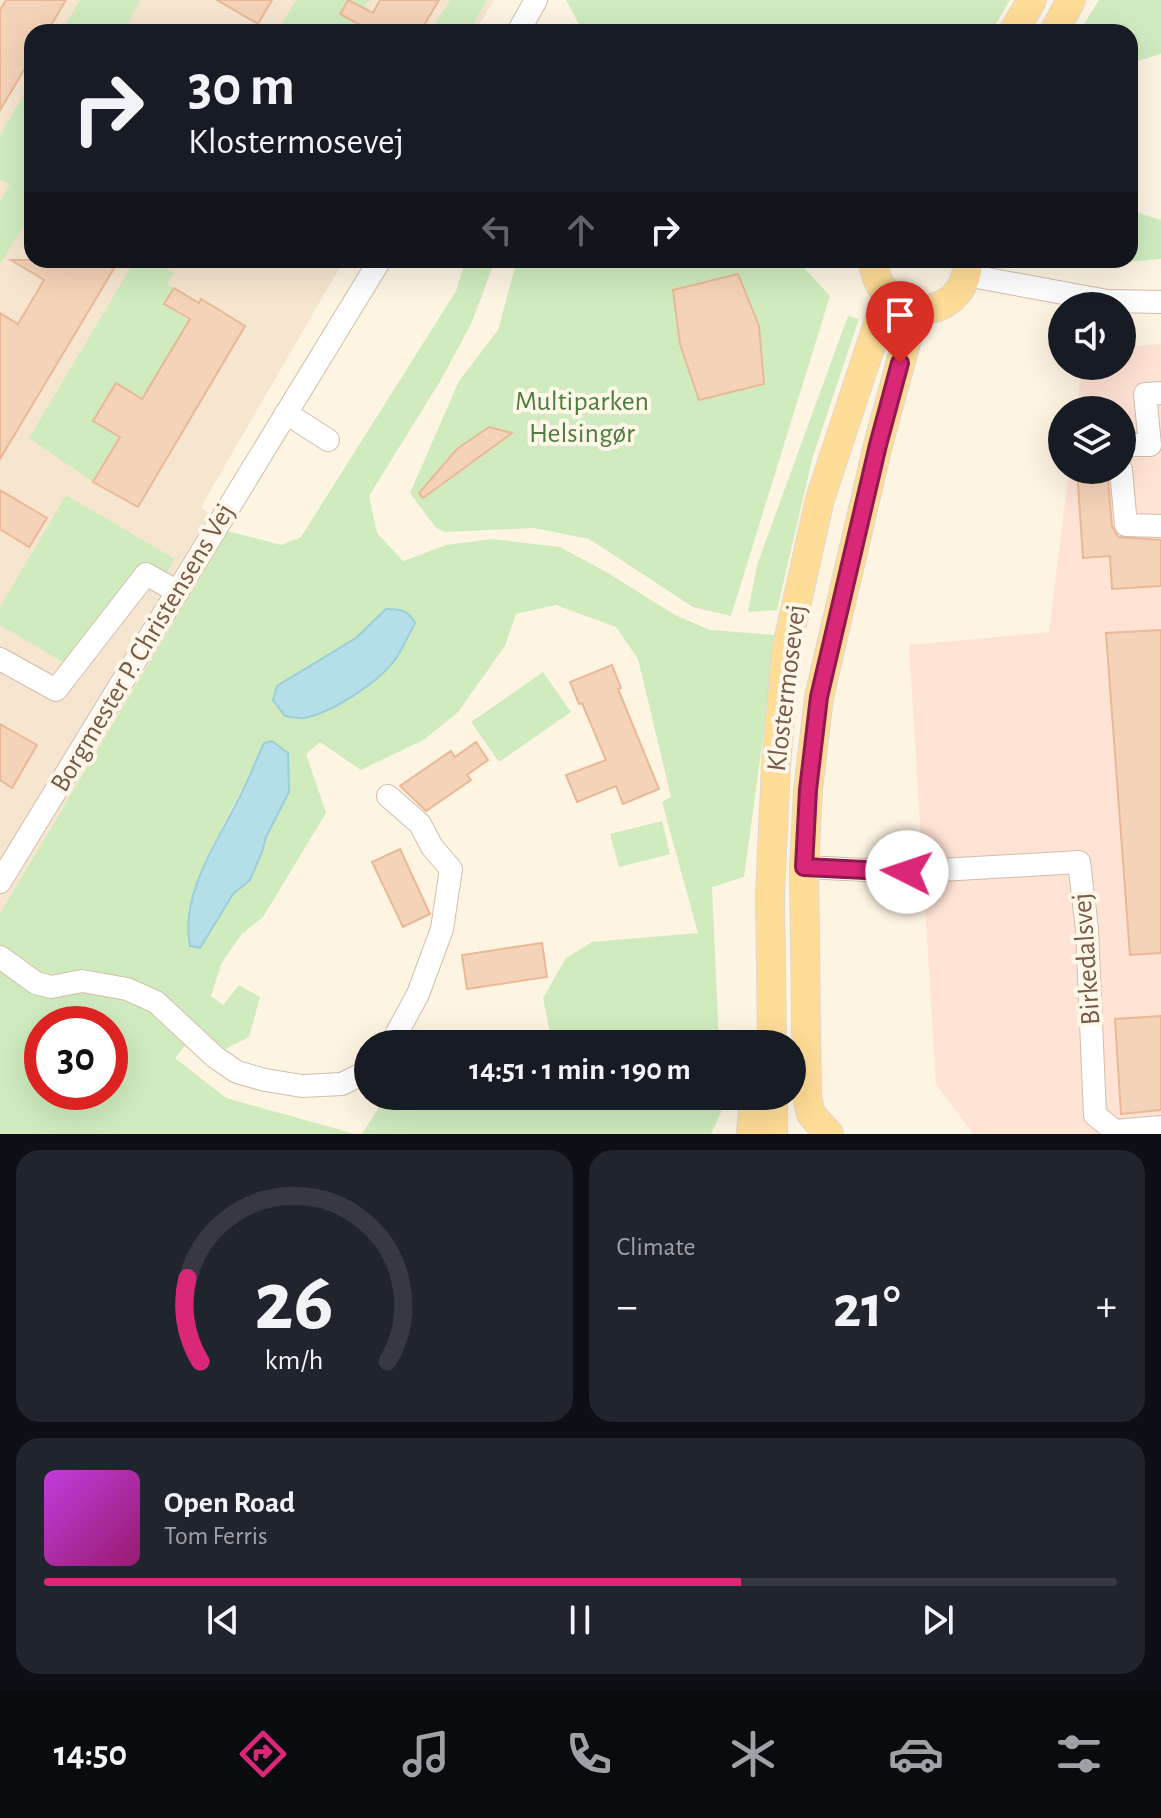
<!DOCTYPE html>
<html lang="en">
<head>
<meta charset="utf-8">
<style>
	body { margin:0; font-family:"Alegreya Sans",sans-serif; background:#20242c; color:#f1f3f6; height:100vh; display:flex; flex-direction:column; font-size:30px; white-space:nowrap }
	* { box-sizing:border-box; margin:0 }
	p { font-size:26px; color:#9ea1a6 }
	.icon { flex:none; width:44px; height:44px; fill:none; stroke:currentColor; stroke-width:2; stroke-linecap:round; stroke-linejoin:round }
	.map { position:relative; height:1134px; overflow:hidden }
	.panel { display:flex; flex-direction:column; gap:16px; padding:16px; background:#0d0f14; flex:1 }
	.panel>* { flex:none }
	.banner { position:absolute; left:24px; top:24px; width:1114px; height:244px; border-radius:24px; box-shadow:0 8px 32px #0002; background:#171b24; color:#f1f3f6; overflow:hidden }
	.fabs { position:absolute; left:1048px; top:292px; display:grid; gap:16px }
	.fabs a { display:grid; place-items:center; width:88px; height:88px; border-radius:50%; background:#171b24; box-shadow:0 8px 32px #0002; font-size:40px }
	.speed { position:absolute; left:24px; top:1006px; display:flex; gap:16px; font-size:40px; font-weight:700; text-align:center }
	.speed>* { display:grid; place-content:center; width:104px; height:104px; border-radius:50%; background:#171b24; box-shadow:0 8px 32px #0002; line-height:1 }
	.speed .limit { border:12px solid #d22; background:#fff; color:#111 }
	.pin { position:absolute; display:grid; place-items:center; width:68px; height:68px; color:#fff; margin:-82px -34px; border-radius:50% 50% 50% 0; rotate:-45deg; box-shadow:0 0 8px #0007 }
	.pin .icon { rotate:45deg }
	.me { position:absolute; width:88px; margin:-44px; rotate:274deg; stroke-linejoin:round; filter:drop-shadow(0 0 6px #0008) }
	.turn { display:flex; align-items:center; gap:28px; height:168px; padding:0 32px; font-size:36px }
	.turn .icon { width:104px; height:104px; stroke-width:2.5 }
	.turn b { display:block; font-size:56px; line-height:68px }
	.lanes { display:flex; align-items:center; height:76px; padding:0 32px; background:#0003; justify-content:center; gap:40px; direction:ltr }
	.lanes .off { opacity:.35 }
	.big { font-size:60px; font-weight:700; line-height:1.1 }
	.panel .card { flex:1; display:flex; flex-direction:column; justify-content:center; gap:12px; min-width:0; padding:0 28px; border-radius:24px; background:#20242c }
	.panel .dial { align-items:center; gap:0 }
	.dial svg { height:208px; overflow:visible; fill:none; stroke:#363941; stroke-width:7; stroke-linecap:round; text-anchor:middle }
	.dial text { fill:#f1f3f6; stroke:none }
	.song { display:flex; align-items:center; gap:24px }
	.cover { width:96px; height:96px; border-radius:12px; background:linear-gradient(135deg,hsl(290 70% 55%),hsl(320 70% 35%)) }
	.played { height:8px; border-radius:4px; background:linear-gradient(90deg,#db2777 65%,#363941 65%) }
	.keys { display:flex; justify-content:space-around; direction:ltr }
	.heat { display:flex; justify-content:space-between; align-items:center; font-size:44px; direction:ltr }
	.panel .tiles { flex:1; display:grid; gap:16px; grid-template-columns:1fr 1fr }
	.card:last-child { grid-column:span 2 }
	.trip { position:absolute; left:354px; top:1030px; width:452px; height:80px; border-radius:40px; background:#171b24; box-shadow:0 8px 32px #0002; font-weight:700; line-height:80px; text-align:center }
	.tab-bar { display:flex; height:128px; justify-content:space-around; align-items:center; background:#090b0e; color:#9ea1a6 }
	.tab-bar .icon { width:56px; height:56px }
	.tab-bar .selected { color:#db2777 }
	.tab-bar b { font-size:36px; color:#f1f3f6 }
	.map>svg:first-child { display:block }
</style>
</head>
<body>
<div class="map">
<svg width="1161" height="1134" viewBox="0 0 1161 1134">
	<rect width="100%" height="100%" fill="#fef4e2"/>
	<path fill="#f6e6d0" d="M0,0H494L475,32H32V260H344L201,507L228,531L0,913Z"/>
	<path fill="#ffe3d5" d="M1161,344V1134H973L936,1084L909,645L1049,632L1069,470H1122V410H1077L1082,366H1122V347Z"/>
	<g fill="#d0ecbf" fill-rule="evenodd">
		<path d="M80,0H140L124,32H61Z"/>
		<path d="M296,0H369L350,32H277Z"/>
		<path d="M450,0H487L468,32H430Z"/>
		<path d="M566,0H1010L991,32H583Z"/>
		<path d="M1099,0H1161V54L1130,63V32H1079Z"/>
		<path d="M32,81V213L0,264V201L10,184L0,180V135Z"/>
		<path d="M1130,210L1161,220V259L1126,262L1102,260H1130Z"/>
		<path d="M135,260H153L174,273L167,283L173,288L163,304L189,320L93,482L29,438Z"/>
		<path d="M466,260H495L472,322L442,378L369,496L377,533L403,561L446,545L492,539L560,547L608,573L675,615L710,630L777,635L744,877L712,887L719,1044H546L550,1033L543,998L566,958L592,942L698,933L662,802L671,797L638,659L616,627L556,605L516,614L505,646L458,712L425,739L361,770L320,742L306,754L326,813L263,917L242,934L222,962L211,996L223,1005L239,985L260,997L249,1037L225,1049L199,1029L175,1058L226,1098L355,1134H0V913L228,531L281,545L301,537L456,291ZM386,609L415,624L365,689L302,719L277,686L356,638ZM264,743L282,806L266,837L262,852L250,880L233,894L200,947L188,933C192,905 198,875 211,849C228,814 248,780 264,743ZM42,1024H110V1092H42Z"/>
		<path d="M517,260H797L830,296L731,616L693,607L589,539L534,528L445,532L436,528L410,493L459,381L498,330Z"/>
		<path d="M848,316L859,319L813,456L777,610L748,612L757,565Z"/>
		<path d="M66,495L175,559L167,572L144,562L64,663L0,625V607Z"/>
		<path d="M543,672L571,712L499,762L471,722Z"/>
		<path d="M662,821L670,854L619,867L610,834Z"/>
		<path d="M386,1096H722L723,1108L711,1134H362Z"/>
	</g>
	<g fill="#b5dfe8" stroke="#9bcedb" stroke-width="2">
		<path d="M386,609C401,609 408,610 415,623C409,634 404,646 397,657C381,681 332,713 304,718C298,719 291,717 285,716L273,700L277,686L356,638Z"/>
		<path d="M272,741L288,753L289,792L266,837L262,852L250,880L233,894L200,948L190,946C180,898 214,846 235,806C246,785 255,764 264,743Z"/>
	</g>
	<g fill="#f5d3b8" stroke="#e9b997" stroke-width="2">
		<path d="M6,0H66L47,32H32V57L0,110V10Z"/>
		<path d="M217,0H272L258,24Z"/>
		<path d="M348,0L373,13L380,0H439L420,32H361L364,27L340,14Z"/>
		<path d="M11,260H119L0,459V313L18,324L44,280Z"/>
		<path d="M738,274L759,326L764,384L699,400L680,344L673,290Z"/>
		<path d="M174,288L199,303L201,299L245,326L138,507L93,482L120,437L93,421L116,383L142,399L190,319L164,304Z"/>
		<path d="M489,427L512,433L423,498L419,493L457,449Z"/>
		<path d="M1077,470H1107L1112,526L1118,537L1161,540V586L1112,589L1110,556L1083,558Z"/>
		<path d="M0,490L47,518L29,547L0,529Z"/>
		<path d="M1161,630V953L1130,955L1106,633Z"/>
		<path d="M612,665L621,688L618,689L659,789L623,804L616,786L577,802L566,775L606,760L582,703L579,704L570,682Z"/>
		<path d="M0,724L37,745L12,788L0,780Z"/>
		<path d="M476,742L488,760L467,775L471,780L426,811L400,786L451,751L455,757Z"/>
		<path d="M400,849L430,914L403,927L372,862Z"/>
		<path d="M542,943L547,977L467,989L462,955Z"/>
		<path d="M1161,1016V1110L1121,1114L1115,1019Z"/>
	</g>
	<g fill="none" stroke-linecap="round" stroke-linejoin="round">
		<g stroke="#d2beab" stroke-width="24">
			<g id="minor">
				<path d="M518,32L536,0"/>
				<path d="M966,275L1107,301L1161,302"/>
				<path d="M286,413L328,440"/>
				<path d="M1122,445H1150L1145,394L1161,393"/>
				<path d="M1121,470L1126,525L1161,526"/>
				<path d="M0,659L56,690L146,574L178,592"/>
				<path d="M388,796L420,824L432,847L451,869L442,929L418,994L391,1044"/>
				<path d="M804,867L907,872L1079,862L1087,929L1095,1115L1115,1131L1161,1127"/>
				<path d="M0,882L380,260"/>
				<path d="M0,957L36,983L51,987L82,981L127,989L156,1002L215,1057L237,1072L265,1080L302,1086L342,1084L368,1071"/>
			</g>
		</g>
		<g stroke="#ded7d3" stroke-width="30">
			<g id="major">
				<path d="M1013,32L1032,0"/>
				<path d="M1054,32L1071,0"/>
				<path d="M873,260C879,327 967,325 968,260"/>
				<path d="M772,1044L770,895L776,765L786,651L820,499L887,296"/>
				<path d="M751,1134L754,1096"/>
				<path d="M773,1134V1096"/>
				<path d="M829,1134L811,1114L807,1097L804,867L808,790L819,697L878,445L915,310"/>
			</g>
		</g>
		<use href="#minor" stroke="#fff" stroke-width="22"/>
		<use href="#major" stroke="#ffdd97" stroke-width="28"/>
	</g>
	<g fill="none" stroke-linecap="round" stroke-linejoin="round">
		<g stroke="#8e194d" stroke-width="20">
			<path id="route" d="M900,363L878,445L819,697L808,790L804,867L907,872"/>
		</g>
		<use href="#route" stroke="#db2777" stroke-width="14"/>
	</g>
	<g text-anchor="middle" dominant-baseline="central" stroke-width="8" stroke-linejoin="round" paint-order="stroke">
		<g font-size="28" fill="#4e7e3e" stroke="#fff7e9">
			<text x="582" y="402">Multiparken<tspan x="582" dy="32">Helsingør</tspan></text>
		</g>
		<g font-size="28" fill="#775a47" stroke="#fff7e9">
			<text transform="translate(143 648) rotate(-59)">Borgmester P. Christensens Vej</text>
			<text transform="translate(787 688) rotate(-83)">Klostermosevej</text>
			<text transform="translate(1087 959) rotate(-94)">Birkedalsvej</text>
		</g>
	</g>
</svg>
<div class="fabs">
<a><svg class="icon" aria-label="sound" viewBox="0 0 24 24"><path d="M4 9h4l5-4v14l-5-4H4zM17 9q2 3 0 6"/></svg></a>
<a><svg class="icon" aria-label="layers" viewBox="0 0 24 24"><path d="M12 4l9 5-9 5-9-5zM3 14l9 5 9-5"/></svg></a>
</div>
<div class="speed"><div class="limit">30</div></div>
<div class="pin" style="left:900px;top:363px;background:#d93025"><svg class="icon" aria-label="arrive" viewBox="0 0 24 24"><path d="M6 21V4h12l-3 4 3 4H6"/></svg></div>
<svg class="me" style="left:907px;top:872px" viewBox="-20 -20 40 40"><circle r="19" fill="#fff"/><path d="M0-13L10 11 0 6-10 11z" fill="#db2777"/></svg>
<div class="trip">14:51 · 1 min · 190 m</div>
<div class="banner">
<div class="turn"><svg class="icon" aria-label="right" viewBox="0 0 24 24"><path d="M7 20v-9h11M14 6l5 5-5 5"/></svg><div><b>30 m</b>Klostermosevej</div></div>
<div class="lanes"><svg class="icon off" aria-label="left" viewBox="0 0 24 24"><path d="M17 20v-9H6M10 6l-5 5 5 5"/></svg><svg class="icon off" aria-label="ahead" viewBox="0 0 24 24"><path d="M12 20V5M6 11l6-6 6 6"/></svg><svg class="icon" aria-label="right" viewBox="0 0 24 24"><path d="M7 20v-9h11M14 6l5 5-5 5"/></svg></div>
</div>
</div>
<section class="panel">
<div class="tiles">
<div class="card dial"><svg viewBox="0 0 100 80">
<path d="M14 69A42 42 0 1 1 86 69"/>
<path d="M14 69A42 42 0 0 1 9 37" stroke="#db2777"/>
<text x="50" y="56" font-size="32" font-weight="700">26</text>
<text x="50" y="72" font-size="11">km/h</text>
</svg></div>
<div class="card"><p>Climate</p>
<div class="heat"><a>−</a><b class="big">21°</b><a>+</a></div>
</div>
<div class="card">
<div class="song"><i class="cover"></i><div><b>Open Road</b><p>Tom Ferris</p></div></div>
<div class="played"></div>
<div class="keys"><svg class="icon" aria-label="previous" viewBox="0 0 24 24"><path d="M18 5L8 12l10 7zM5 5v14"/></svg><svg class="icon" aria-label="pause" viewBox="0 0 24 24"><path d="M8 5v14M16 5v14"/></svg><svg class="icon" aria-label="next" viewBox="0 0 24 24"><path d="M6 5l10 7-10 7zM19 5v14"/></svg></div>
</div>
</div>
</section>
<nav class="tab-bar">
<b>14:50</b>
<svg class="icon selected" aria-label="directions" viewBox="0 0 24 24"><path d="M12 3l9 9-9 9-9-9zM9 14v-3h6M13 9l2 2-2 2"/></svg>
<svg class="icon" aria-label="music" viewBox="0 0 24 24"><path d="M9 18V5l10-2v13"/><circle cx="6" cy="18" r="3"/><circle cx="16" cy="16" r="3"/></svg>
<svg class="icon" aria-label="phone" viewBox="0 0 24 24"><path d="M5 4h4l2 5-3 2q2 4 5 5l2-3 5 2v4C11 20 4 13 5 4z"/></svg>
<svg class="icon" aria-label="climate" viewBox="0 0 24 24"><path d="M12 3v18M4 7l16 10M4 17L20 7"/></svg>
<svg class="icon" aria-label="car" viewBox="0 0 24 24"><path d="M5 17H2v-5l4-1 3-4h7l3 4 3 1v5h-3M9 17h6M6 11h13"/><circle cx="7" cy="17" r="2"/><circle cx="17" cy="17" r="2"/></svg>
<svg class="icon" aria-label="filters" viewBox="0 0 24 24"><path d="M4 7h16M4 17h16"/><circle cx="9" cy="7" r="2"/><circle cx="15" cy="17" r="2"/></svg>
</nav>
</body>
</html>
